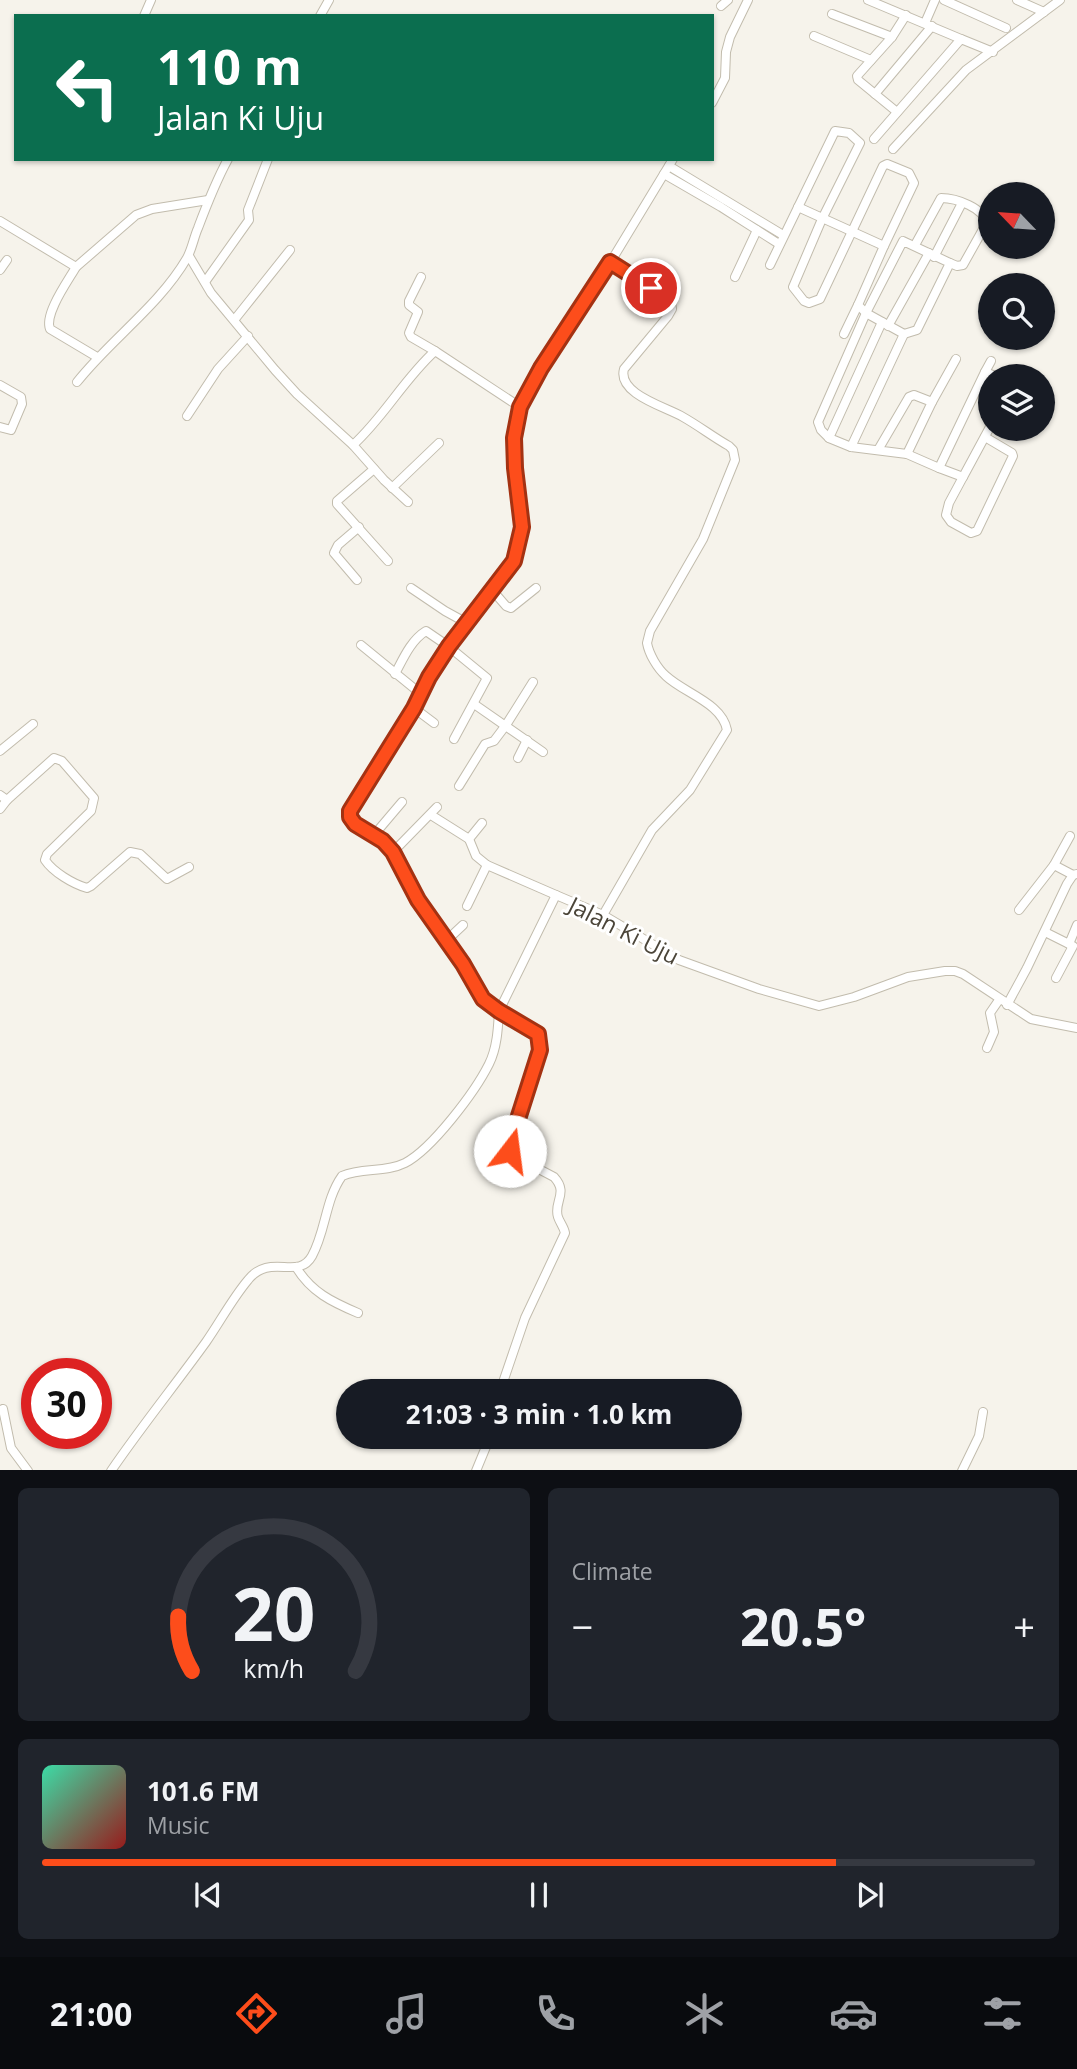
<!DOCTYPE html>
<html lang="en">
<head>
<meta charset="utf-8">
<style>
	body { margin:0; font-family:"Open Sans",sans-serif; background:#20242c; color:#f1f3f6; height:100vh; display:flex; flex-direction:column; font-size:26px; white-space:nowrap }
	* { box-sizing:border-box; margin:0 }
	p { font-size:23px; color:#9ea1a6 }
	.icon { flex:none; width:38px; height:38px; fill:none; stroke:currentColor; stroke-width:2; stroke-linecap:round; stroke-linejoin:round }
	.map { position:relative; height:1470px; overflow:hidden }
	.drawer { display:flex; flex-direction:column; gap:18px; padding:18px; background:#0d0f14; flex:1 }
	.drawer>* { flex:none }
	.top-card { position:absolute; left:14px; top:14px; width:700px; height:147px; border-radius:0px; box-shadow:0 2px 5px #0004; background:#0b6e4f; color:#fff; overflow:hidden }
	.needle { width:46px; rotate:295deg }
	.fabs { position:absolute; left:978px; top:182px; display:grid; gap:14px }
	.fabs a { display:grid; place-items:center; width:77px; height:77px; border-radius:50%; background:#171b24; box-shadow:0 2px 5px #0004; font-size:35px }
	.speed { position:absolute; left:21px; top:1358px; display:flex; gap:14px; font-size:35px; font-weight:700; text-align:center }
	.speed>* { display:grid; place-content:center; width:91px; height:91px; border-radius:50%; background:#171b24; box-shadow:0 2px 5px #0004; line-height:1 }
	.speed .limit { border:10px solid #d22; background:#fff; color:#111 }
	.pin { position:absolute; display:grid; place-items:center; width:60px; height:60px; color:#fff; margin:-30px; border:4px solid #fff; border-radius:50%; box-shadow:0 2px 7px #0007 }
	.me { position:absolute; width:77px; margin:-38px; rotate:15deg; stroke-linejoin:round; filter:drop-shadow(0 0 5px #0008) }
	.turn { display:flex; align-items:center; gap:24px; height:147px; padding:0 28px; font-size:32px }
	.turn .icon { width:91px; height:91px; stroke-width:2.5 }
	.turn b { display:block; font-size:49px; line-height:60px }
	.big { font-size:52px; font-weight:700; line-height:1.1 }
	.drawer .tile { flex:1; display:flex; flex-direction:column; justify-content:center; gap:10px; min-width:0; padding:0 24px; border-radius:10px; background:#20242c }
	.drawer .dial { align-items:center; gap:0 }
	.dial svg { height:182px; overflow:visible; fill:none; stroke:#363941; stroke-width:7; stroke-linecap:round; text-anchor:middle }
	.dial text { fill:#f1f3f6; stroke:none }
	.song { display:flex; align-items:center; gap:21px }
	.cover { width:84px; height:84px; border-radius:10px; background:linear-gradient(135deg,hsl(160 70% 55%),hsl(0 70% 35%)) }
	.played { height:7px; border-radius:4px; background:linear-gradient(90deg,#fd4d1b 80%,#363941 80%) }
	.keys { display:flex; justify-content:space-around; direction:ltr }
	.heat { display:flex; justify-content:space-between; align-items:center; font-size:38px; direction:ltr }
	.drawer .tiles { flex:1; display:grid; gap:18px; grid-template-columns:1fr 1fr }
	.tile:last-child { grid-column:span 2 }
	.trip { position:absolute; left:336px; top:1379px; width:406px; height:70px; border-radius:35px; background:#171b24; box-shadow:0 2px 5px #0004; font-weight:700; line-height:70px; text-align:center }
	.menu { display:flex; height:112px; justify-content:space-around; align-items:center; background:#090b0e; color:#9ea1a6 }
	.menu .icon { width:49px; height:49px }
	.menu .on { color:#fd4d1b }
	.menu b { font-size:32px; color:#f1f3f6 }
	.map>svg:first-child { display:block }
</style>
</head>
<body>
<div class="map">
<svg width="1077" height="1471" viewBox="0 0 1077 1471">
	<rect width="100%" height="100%" fill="#f6f3eb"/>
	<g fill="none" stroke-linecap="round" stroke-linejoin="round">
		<g stroke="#c2bcad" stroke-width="10">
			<g id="minor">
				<path d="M868,0L961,39"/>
				<path d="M944,0L1006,28"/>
				<path d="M1017,0L1044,12"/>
				<path d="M721,6L728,0"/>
				<path d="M832,14L892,37"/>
				<path d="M144,16L151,0"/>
				<path d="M320,16L329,0"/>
				<path d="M925,23L935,0"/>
				<path d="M814,36L871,60"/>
				<path d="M875,94L932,26"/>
				<path d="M712,103L725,78L726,52L730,37L748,0"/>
				<path d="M897,112L858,80L857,76L892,37L906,15"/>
				<path d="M874,139L961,39L993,52"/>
				<path d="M893,149L966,70L1060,0"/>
				<path d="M669,166L783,235"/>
				<path d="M664,174L721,207L779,244"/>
				<path d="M798,207L884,246L858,305L866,313L904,334L851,447L907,454L932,402L914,395L909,397L878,450"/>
				<path d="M0,221L76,267L136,215L152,209L208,200"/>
				<path d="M915,245L941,198C956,198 985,208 986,224L963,265L957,266L950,263"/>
				<path d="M189,256L211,293L275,370L297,394L353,445C384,417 404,379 435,351L520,407"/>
				<path d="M934,257L962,203"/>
				<path d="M770,265L835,131L849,133L860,143L822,219L793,287L804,301L809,303L820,299L883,166L887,164L909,173L914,183L884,246"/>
				<path d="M76,267C68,281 44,314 50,329L97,357"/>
				<path d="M0,270L7,260"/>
				<path d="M421,277L409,301V305L418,312L409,333L411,337L435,351"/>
				<path d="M735,277L757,230"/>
				<path d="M205,282L249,220L248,210L268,159"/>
				<path d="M235,319L290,250"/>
				<path d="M888,326L929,253"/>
				<path d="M844,334L858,305"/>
				<path d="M985,372L991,361"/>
				<path d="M77,382C111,339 159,306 187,258C192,249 194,237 198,228C207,204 216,181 228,159"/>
				<path d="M0,385L21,397L22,404L11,430L0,427"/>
				<path d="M932,402L956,359"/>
				<path d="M187,416L218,369L248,336"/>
				<path d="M829,438L821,430L818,422L866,313L903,241L950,263L917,330L904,334"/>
				<path d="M353,445L384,480L408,502"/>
				<path d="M851,447L829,438L882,322"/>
				<path d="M907,454L939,468L985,372L995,376"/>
				<path d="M939,468L963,477L990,427"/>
				<path d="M374,469L337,501V504L388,561"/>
				<path d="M963,477L949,503L946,515L951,522L971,533L977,531L1013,456L1012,453L985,437"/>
				<path d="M392,488L439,443"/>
				<path d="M357,580L334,553L338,545L359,527"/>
				<path d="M411,588L445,611L465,622"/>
				<path d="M493,591L506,606L511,608L536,588"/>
				<path d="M361,645L421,694"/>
				<path d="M395,674C403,659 411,640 426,631L448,646L487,678L454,739"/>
				<path d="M474,704L543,752"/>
				<path d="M414,708L434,723"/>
				<path d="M0,751L33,724"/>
				<path d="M518,758L527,740"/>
				<path d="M459,786L485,744L494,741L506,725L533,682"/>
				<path d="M0,795L7,800L54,758L62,761L94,798L91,811L47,854L45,860C53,872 73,884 87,888L91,886L130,852L140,854L167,879L189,867"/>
				<path d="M0,809L7,800"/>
				<path d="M431,815L469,839"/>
				<path d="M482,823L469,839L476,856L487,865"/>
				<path d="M374,835L402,802"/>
				<path d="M1070,836L1054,865L1073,875"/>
				<path d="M393,852L437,807"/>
				<path d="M467,906L487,865L556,895"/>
				<path d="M1019,910L1054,865"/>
				<path d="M603,915L652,830L690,790L727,730C722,703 684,693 666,676C657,668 649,654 647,643L650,631L703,539L735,460L733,450L729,446C713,437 699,426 683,417C666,407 617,394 624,369L668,316L672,309L671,303L610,262"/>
				<path d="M1045,932L1069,944L1077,925"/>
				<path d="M447,940L463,925"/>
				<path d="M1056,978L1073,946L1069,944"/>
				<path d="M1007,1005L1027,968L1067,884L1073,875L1077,874"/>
				<path d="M987,1048L994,1032L990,1013L999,1000"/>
				<path d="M296,1267C311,1292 332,1302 358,1313"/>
				<path d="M500,1391L525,1318L565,1233C564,1227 560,1223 558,1217C553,1202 569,1193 554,1177L516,1157L510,1151L511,1141L540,1050L538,1034L499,1011L556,895L603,915L679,960L759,989L819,1006L854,997L908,977L945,971H955L963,974L1031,1019L1077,1028"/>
				<path d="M3,1409L11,1448L28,1471"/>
				<path d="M111,1471C141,1427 175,1385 206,1342C220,1322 232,1299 248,1280C270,1252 298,1281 312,1256C326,1231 325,1200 342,1176C362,1167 385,1173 405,1163C432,1149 475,1092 489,1064C497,1048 498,1029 499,1011L478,993L463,964L418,900L393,852L383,841L355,823L350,817V811L414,708L429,677L448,646L514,561L522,527L515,468L514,438L520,407L542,368L590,296L673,159"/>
				<path d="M476,1471L490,1437"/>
				<path d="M962,1471L979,1436L983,1412"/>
			</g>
		</g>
		<use href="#minor" stroke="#fff" stroke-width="8"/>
	</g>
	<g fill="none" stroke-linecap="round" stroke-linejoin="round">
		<g stroke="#a43212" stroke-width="18">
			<path id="route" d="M510,1151L511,1141L540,1050L538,1034L499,1011L483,999L463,964L418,900L393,852L383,841L355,824L350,817V811L414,708L429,677L449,646L514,561L522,527L515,468L514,438L520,407L541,368L610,262L651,288"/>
		</g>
		<use href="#route" stroke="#fd4d1b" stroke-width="12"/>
	</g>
	<g text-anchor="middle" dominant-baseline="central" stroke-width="6" stroke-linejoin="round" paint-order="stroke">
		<g font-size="23" fill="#4b4539" stroke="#fff">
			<text transform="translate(624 930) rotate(27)">Jalan Ki Uju</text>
		</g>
	</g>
</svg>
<div class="fabs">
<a><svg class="needle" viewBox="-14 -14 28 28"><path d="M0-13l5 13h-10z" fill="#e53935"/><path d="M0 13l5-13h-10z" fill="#9ea1a6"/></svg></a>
<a><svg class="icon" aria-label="search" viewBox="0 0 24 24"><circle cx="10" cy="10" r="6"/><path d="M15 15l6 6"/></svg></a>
<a><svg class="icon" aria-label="layers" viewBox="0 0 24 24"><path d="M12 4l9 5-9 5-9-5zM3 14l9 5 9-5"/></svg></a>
</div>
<div class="speed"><div class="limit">30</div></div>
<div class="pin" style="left:651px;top:288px;background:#d93025"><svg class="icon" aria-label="arrive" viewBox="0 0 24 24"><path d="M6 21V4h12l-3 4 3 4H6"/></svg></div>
<svg class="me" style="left:510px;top:1151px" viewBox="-20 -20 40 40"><circle r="19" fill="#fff"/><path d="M0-13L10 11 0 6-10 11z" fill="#fd4d1b"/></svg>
<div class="trip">21:03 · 3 min · 1.0 km</div>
<div class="top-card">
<div class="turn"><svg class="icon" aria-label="left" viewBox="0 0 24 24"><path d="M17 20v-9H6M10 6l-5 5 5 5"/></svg><div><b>110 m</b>Jalan Ki Uju</div></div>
</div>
</div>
<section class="drawer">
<div class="tiles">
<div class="tile dial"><svg viewBox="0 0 100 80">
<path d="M14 69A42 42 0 1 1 86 69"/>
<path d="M14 69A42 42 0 0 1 8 45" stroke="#fd4d1b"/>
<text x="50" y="56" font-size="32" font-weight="700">20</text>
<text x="50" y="72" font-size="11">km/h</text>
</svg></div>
<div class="tile"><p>Climate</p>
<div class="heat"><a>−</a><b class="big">20.5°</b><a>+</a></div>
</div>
<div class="tile">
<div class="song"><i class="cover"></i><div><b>101.6 FM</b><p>Music</p></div></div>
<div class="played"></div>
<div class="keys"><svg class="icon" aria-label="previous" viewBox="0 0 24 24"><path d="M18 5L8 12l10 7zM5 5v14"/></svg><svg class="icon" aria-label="pause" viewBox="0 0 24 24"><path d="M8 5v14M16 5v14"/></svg><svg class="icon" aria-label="next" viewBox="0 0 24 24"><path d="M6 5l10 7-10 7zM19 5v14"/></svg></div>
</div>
</div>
</section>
<nav class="menu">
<b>21:00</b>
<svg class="icon on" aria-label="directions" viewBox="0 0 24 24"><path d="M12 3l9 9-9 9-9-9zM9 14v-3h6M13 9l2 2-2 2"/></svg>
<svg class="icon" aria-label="music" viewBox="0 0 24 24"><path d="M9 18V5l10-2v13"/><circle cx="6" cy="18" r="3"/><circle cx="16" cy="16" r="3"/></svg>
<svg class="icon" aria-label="phone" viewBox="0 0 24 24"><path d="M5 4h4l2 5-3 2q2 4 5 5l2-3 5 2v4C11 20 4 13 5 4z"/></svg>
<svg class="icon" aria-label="climate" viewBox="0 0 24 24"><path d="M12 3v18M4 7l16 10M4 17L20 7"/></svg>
<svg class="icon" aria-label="car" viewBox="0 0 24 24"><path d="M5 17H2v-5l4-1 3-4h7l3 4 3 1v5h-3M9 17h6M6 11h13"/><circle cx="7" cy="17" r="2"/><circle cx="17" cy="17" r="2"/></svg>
<svg class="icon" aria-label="filters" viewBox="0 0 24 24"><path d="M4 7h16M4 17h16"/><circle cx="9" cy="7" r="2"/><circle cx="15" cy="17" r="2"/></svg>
</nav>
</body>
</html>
